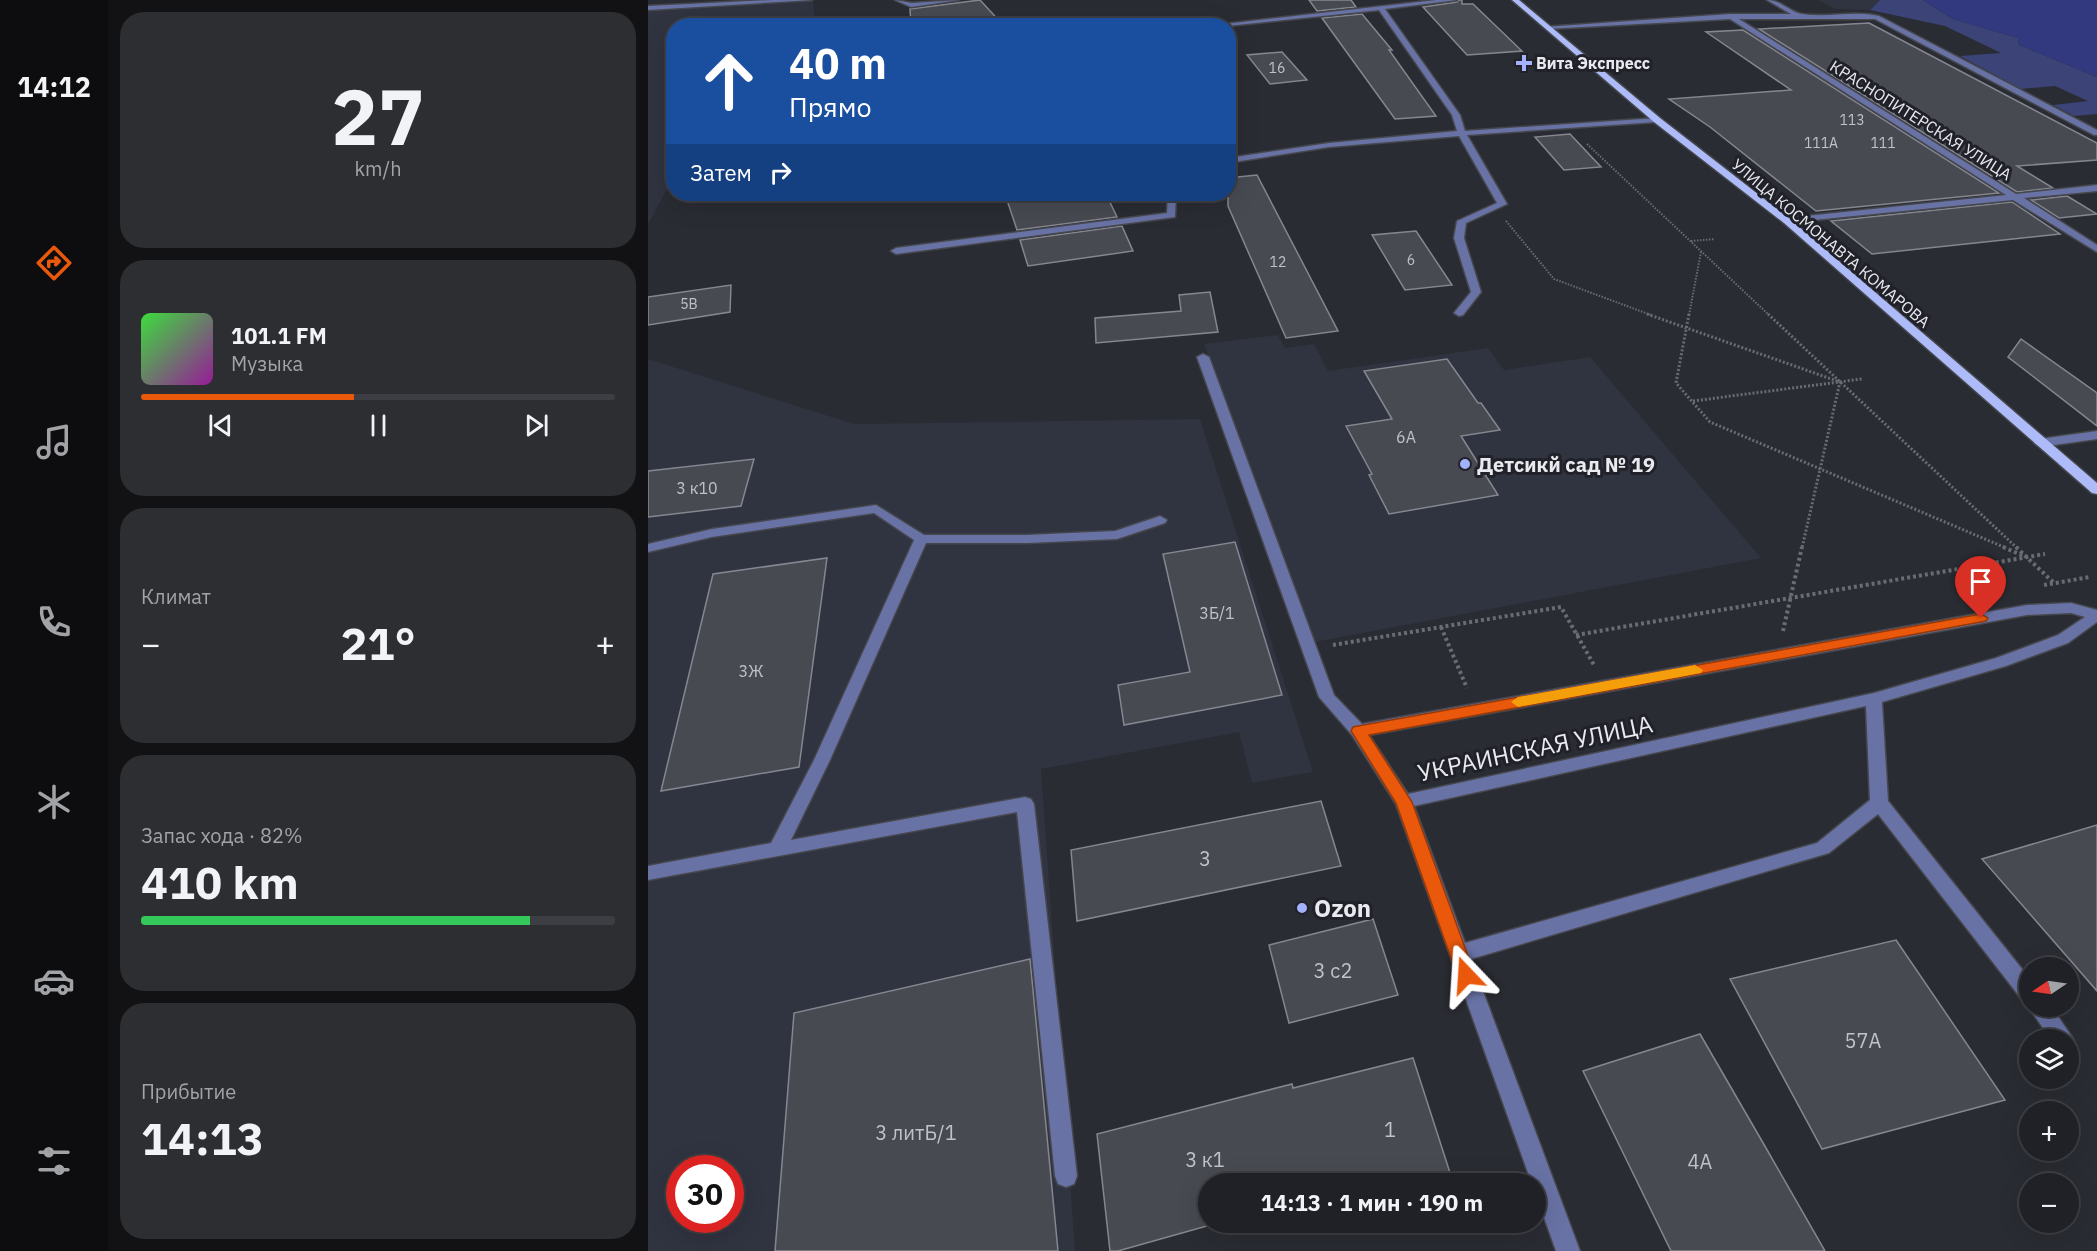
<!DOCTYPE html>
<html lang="ru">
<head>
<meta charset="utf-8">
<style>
	body { margin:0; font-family:"IBM Plex Sans",sans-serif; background:#2d2e32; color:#f1f3f6; height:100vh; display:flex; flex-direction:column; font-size:22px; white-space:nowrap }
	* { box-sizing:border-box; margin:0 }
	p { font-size:20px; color:#a2a3a7 }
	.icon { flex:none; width:33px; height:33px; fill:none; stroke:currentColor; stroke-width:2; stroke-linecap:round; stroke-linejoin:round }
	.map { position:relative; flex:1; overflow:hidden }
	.side { display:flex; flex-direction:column; gap:12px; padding:12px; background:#121215; width:540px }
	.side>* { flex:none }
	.banner { position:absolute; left:18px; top:18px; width:570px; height:183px; border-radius:24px; box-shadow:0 6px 24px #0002,0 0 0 2px #3d3e43; background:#1a4fa0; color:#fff; overflow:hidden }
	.needle { width:39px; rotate:257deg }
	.controls { position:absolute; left:1371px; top:957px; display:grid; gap:12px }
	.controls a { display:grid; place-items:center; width:60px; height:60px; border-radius:50%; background:#202126; box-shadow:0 6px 24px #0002,0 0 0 2px #3d3e43; font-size:30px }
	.speed { position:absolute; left:18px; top:1155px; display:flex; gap:12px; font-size:30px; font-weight:700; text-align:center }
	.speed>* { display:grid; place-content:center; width:78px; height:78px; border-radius:50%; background:#202126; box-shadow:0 6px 24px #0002,0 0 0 2px #3d3e43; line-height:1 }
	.speed .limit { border:9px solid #d22; background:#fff; color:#111 }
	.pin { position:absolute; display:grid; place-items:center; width:51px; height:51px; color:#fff; margin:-62px -26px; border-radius:50% 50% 50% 0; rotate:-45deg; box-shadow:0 0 6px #0007 }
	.pin .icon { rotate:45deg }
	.me { position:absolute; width:66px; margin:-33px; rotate:340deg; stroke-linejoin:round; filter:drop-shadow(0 0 4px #0008) }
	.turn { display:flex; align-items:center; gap:21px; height:126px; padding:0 24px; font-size:27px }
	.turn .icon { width:78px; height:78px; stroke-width:2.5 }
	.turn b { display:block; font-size:42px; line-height:51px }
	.then { display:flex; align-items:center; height:57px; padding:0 24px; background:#0003; gap:12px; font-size:22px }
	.big { font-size:45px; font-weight:800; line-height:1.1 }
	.side .card { flex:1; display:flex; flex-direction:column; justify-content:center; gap:9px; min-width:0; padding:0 21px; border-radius:24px; background:#2d2e32 }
	.side .dial { align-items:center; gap:0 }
	.dial b { font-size:78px; line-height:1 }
	.song { display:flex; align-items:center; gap:18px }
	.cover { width:72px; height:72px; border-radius:9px; background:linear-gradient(135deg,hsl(120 70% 55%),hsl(300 70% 35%)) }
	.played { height:6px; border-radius:3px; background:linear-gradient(90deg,#ea580c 45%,#3d3e43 45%) }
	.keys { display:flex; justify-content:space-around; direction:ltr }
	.heat { display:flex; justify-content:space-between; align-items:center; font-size:33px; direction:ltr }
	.charge { height:9px; border-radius:4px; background:linear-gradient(90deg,#34c759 82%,#3d3e43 0) }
	.trip { position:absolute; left:550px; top:1173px; width:348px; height:60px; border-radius:30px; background:#202126; box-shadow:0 6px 24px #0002,0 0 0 2px #3d3e43; font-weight:800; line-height:60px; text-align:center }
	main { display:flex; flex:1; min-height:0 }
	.tabs { display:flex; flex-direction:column; width:108px; justify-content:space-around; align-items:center; background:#0d0d0f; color:#a2a3a7 }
	.tabs .icon { width:42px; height:42px }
	.tabs .on { color:#ea580c }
	.tabs b { font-size:27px; color:#f1f3f6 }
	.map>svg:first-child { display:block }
</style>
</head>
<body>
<main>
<nav class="tabs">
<b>14:12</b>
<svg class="icon on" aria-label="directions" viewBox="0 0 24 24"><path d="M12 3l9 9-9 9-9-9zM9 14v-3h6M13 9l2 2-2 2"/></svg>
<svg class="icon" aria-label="music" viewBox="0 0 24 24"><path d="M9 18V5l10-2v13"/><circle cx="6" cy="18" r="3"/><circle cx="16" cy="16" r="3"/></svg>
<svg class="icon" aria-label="phone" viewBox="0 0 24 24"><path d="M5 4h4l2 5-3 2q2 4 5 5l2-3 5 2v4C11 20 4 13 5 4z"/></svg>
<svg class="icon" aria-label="climate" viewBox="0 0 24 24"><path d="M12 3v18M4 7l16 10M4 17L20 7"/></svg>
<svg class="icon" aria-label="car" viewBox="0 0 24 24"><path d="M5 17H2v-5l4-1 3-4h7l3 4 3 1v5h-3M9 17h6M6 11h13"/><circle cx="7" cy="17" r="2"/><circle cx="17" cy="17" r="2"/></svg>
<svg class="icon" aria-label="filters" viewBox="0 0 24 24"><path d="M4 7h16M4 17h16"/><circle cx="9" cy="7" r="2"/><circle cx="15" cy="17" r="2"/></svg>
</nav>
<section class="side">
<div class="card dial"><b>27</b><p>km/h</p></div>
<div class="card">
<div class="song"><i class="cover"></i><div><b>101.1 FM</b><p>Музыка</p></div></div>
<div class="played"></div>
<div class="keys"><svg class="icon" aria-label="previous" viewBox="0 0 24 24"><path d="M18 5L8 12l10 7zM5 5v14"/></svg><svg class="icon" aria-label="pause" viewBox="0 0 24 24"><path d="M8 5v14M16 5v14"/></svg><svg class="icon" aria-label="next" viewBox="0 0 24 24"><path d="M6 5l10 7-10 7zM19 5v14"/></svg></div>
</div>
<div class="card"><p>Климат</p>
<div class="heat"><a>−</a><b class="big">21°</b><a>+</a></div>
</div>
<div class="card"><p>Запас хода · 82%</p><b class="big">410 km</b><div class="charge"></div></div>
<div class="card"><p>Прибытие</p><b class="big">14:13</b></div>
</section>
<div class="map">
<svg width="1449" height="1251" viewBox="0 0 1449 1251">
	<rect width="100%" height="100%" fill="#2a2c33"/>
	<g fill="#303340" fill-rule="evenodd">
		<path d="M82,0H165L167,25L26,26L25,178L0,224V6Z"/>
		<path d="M1170,0H1232L1222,10L1188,9Z"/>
		<path d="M630,335L637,348L666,344L680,371L840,348L856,370L942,357L1113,558L667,642L556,344Z"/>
		<path d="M0,359L206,424L552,419L665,772L604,783L591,732L393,769L427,1251H0ZM32,1168H82V1220H32Z"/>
	</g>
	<path fill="#3b4377" d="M1232,0H1275L1305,19L1370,38L1371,45L1449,77V114L1426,116L1405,105L1440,101L1407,86L1373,89L1312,56L1353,53L1297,26L1222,10Z"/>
	<path fill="#32397e" d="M1275,0H1449V77L1371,45L1370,38L1305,19Z"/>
	<g fill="#484a52" stroke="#858790" stroke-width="1.5">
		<path d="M332,0L356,26H263L262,9Z"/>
		<path d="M661,0H703L708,7L669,11Z"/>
		<path d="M811,0H814V4H825L874,51L819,55L775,7L809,2Z"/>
		<path d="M714,14L744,50H741L788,116L747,119L674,18Z"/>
		<path d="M1221,23L1449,143V160L1369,166L1405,188L1369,192L1111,29Z"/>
		<path d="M1095,30L1351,193L1168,211L1062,127L1021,99L1143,90L1058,32Z"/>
		<path d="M634,52L659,80L622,84L599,55Z"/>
		<path d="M922,134L953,167L916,170L887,137Z"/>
		<path d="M609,175L690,331L638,338L580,206V178Z"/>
		<path d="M357,194H458L469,217L369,230Z"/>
		<path d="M1419,196L1449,214L1411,218L1383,200Z"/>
		<path d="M1364,202L1412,234L1224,254L1183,221Z"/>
		<path d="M474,226L485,251L380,266L372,240Z"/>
		<path d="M768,231L804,285L757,290L724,235Z"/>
		<path d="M83,285L82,312L0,325V297Z"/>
		<path d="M562,292L570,332L448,343L447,318L533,311L531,295Z"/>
		<path d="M1373,339L1449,393V426L1360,357Z"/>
		<path d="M799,359L830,403H833L852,430L813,436L850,495L741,514L721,475L724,474L698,426L744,419L716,371Z"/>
		<path d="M106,459L93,506L0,517V471Z"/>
		<path d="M587,542L634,695L476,725L470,685L542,672L515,554Z"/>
		<path d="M179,558L151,767L13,791L65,574Z"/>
		<path d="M673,801L693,866L429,921L423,850Z"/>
		<path d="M1449,825V991L1334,859Z"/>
		<path d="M725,919L750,995L641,1023L621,945Z"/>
		<path d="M1248,940L1357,1100L1174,1149L1082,979Z"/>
		<path d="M382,959L410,1251H127L146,1013Z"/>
		<path d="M1052,1034L1118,1148L1177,1251H1023L935,1071Z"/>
		<path d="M765,1058L804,1179L789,1184H561V1222H573L470,1251H462L449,1134L644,1084L645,1088Z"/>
	</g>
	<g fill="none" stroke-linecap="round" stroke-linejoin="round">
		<g stroke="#45474d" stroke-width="3">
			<g id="minor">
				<path d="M123,0H164L0,10V6Z"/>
				<path d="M247,0L264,3L311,0L263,7Z"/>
				<path d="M788,0H809L737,9L812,115L817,131L1009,118L1013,120L1009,122L819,135L859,204L818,223L816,238L833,292L815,315L811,316L806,313L823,292L806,238L809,221L849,203L811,136L681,147L580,163V158L681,143L809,131L804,115L731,10L580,26H559Z"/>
				<path d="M1119,0C1133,0 1142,12 1154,14C1179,18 1206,10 1231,16L1449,130V135H1446L1227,19H1091L1368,194L1449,185V191L1376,198L1449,245V252L1365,200L1136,223V219L1139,218L1358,195L1082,19L899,29L896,27L1082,14H1143Z"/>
				<path d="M520,194H528L527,217L248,254L243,251L248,248L519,213Z"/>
				<path d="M555,354L561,357L686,695L714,724L1379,605L1423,603L1449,610V622L1420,643L1358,666L1234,702L1240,801L1382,979V1006H1403L1426,1040L1423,1047L1420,1048V1040H1403L1380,1006L1381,1004L1375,1001L1230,814L1181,853L823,959L932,1251H908L888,1195V1184H884L748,804L704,735L671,697L549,357ZM1423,613L1437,617L1410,635L1348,658L1226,693L760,794L721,735L1379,615ZM1218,706L1222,800L1169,843L817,943L766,806Z"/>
				<path d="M1449,431V439L1392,447L1386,443L1392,439Z"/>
				<path d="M228,505L276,535H379L467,531L512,516L519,520L517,523L469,539L379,543H278L182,760L143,840L377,797L383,799L386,804L429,1176L426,1184L418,1187L410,1184L407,1176L369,812L0,880V866L123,843L166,760L266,540L226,513L64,537L0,552V544L64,529Z"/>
			</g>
		</g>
		<g stroke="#45474d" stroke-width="3">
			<path id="major" d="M864,0H871L1012,118L1142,219L1449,483V494L1444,493L1136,223L1006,122Z"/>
		</g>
		<g stroke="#6a6c72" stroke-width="2" stroke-dasharray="1.5 1.5" stroke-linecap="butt">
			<path d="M939,144L1121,315"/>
			<path d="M858,221L906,279L1003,315"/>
			<path d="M1043,241L1067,239"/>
			<path d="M1041,315L1053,252"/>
		</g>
		<g stroke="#6a6c72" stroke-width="3" stroke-dasharray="2 2" stroke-linecap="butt">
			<path d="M999,314L1192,382L1154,548"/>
			<path d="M1041,314L1028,383L1062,422L1358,548"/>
			<path d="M1120,314L1369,548"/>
			<path d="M1045,401L1214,379"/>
		</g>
		<g stroke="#6a6c72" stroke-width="4" stroke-dasharray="3 3" stroke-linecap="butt">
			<path d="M1355,547L1376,556"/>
			<path d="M1368,547L1406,583"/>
			<path d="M1396,585L1442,577"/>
			<path d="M793,627L819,688"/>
			<path d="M1135,631L1154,547"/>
			<path d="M928,635L1397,554"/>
			<path d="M685,645L913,607L946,665"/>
		</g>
		<use href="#minor" fill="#6872a4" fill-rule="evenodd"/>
		<use href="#major" fill="#aebbf9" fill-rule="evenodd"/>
	</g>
	<path fill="#ea580c" stroke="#983908" stroke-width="1.5" d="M1333,614L1340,618L1338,621L721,735L764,802L827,975L824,981L818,983L812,981L809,975L748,803L703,731L705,727L710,726Z"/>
	<path fill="#f59e0b" d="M1047,665L1055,670L1053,673L870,707L863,702L870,697Z"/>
	<g fill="#a3b2fd" stroke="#212229" stroke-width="2">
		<path d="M873 54h6v6h6v6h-6v6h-6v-6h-6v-6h6z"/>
		<circle cx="817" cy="464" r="6"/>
		<circle cx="654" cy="908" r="6"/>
	</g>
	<g text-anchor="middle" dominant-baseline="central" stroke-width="6" stroke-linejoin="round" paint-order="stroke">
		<g font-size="14" fill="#c0c2c8">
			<text x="629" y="68">16</text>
			<text x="1204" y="120">113</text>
			<text x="1173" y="143">111А</text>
			<text x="1235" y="143">111</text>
			<text x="763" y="260">6</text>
			<text x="630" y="262">12</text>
			<text x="41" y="304">5В</text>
		</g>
		<g font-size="16" font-weight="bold" fill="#e8eaef" stroke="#212229" text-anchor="start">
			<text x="888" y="63">Вита Экспресс</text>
		</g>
		<g font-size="16" fill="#e8eaef" stroke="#212229">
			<text transform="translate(1273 120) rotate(32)">КРАСНОПИТЕРСКАЯ УЛИЦА</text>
			<text transform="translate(1183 243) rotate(40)">УЛИЦА КОСМОНАВТА КОМАРОВА</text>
		</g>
		<g font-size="16" fill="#c0c2c8">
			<text x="758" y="437">6А</text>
			<text x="49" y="488">3 к10</text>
			<text x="569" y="613">3Б/1</text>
			<text x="103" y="671">3Ж</text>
		</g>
		<g font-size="20" font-weight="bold" fill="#e8eaef" stroke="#212229" text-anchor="start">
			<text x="829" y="464">Детсикй сад № 19</text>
		</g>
		<g font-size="20" fill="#c0c2c8">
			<text x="557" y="858">3</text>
			<text x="685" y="970">3 с2</text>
			<text x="1215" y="1040">57А</text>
			<text x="742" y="1129">1</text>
			<text x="268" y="1132">3 литБ/1</text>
			<text x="557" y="1159">3 к1</text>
			<text x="1052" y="1161">4А</text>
		</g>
		<g font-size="24" fill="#e8eaef" stroke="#212229">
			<text transform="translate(887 748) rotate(-12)">УКРАИНСКАЯ УЛИЦА</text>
		</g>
		<g font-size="24" font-weight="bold" fill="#e8eaef" stroke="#212229" text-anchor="start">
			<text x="666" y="908">Ozon</text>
		</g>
	</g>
</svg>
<div class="controls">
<a><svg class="needle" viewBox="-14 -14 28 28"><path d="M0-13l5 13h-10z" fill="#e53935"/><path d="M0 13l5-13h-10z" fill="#a2a3a7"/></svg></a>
<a><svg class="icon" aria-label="layers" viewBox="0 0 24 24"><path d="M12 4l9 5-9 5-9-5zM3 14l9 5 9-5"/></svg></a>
<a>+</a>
<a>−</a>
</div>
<div class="speed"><div class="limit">30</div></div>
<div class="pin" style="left:1333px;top:618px;background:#d93025"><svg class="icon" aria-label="arrive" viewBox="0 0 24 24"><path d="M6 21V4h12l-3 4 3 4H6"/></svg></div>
<svg class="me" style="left:818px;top:975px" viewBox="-20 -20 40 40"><path d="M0-17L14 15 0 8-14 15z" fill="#ea580c" stroke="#fff" stroke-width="4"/></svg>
<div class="trip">14:13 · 1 мин · 190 m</div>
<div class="banner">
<div class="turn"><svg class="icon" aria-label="ahead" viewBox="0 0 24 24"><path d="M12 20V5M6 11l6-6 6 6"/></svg><div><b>40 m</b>Прямо</div></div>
<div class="then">Затем<svg class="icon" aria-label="right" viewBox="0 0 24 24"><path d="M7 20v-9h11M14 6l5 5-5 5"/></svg></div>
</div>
</div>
</main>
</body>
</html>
